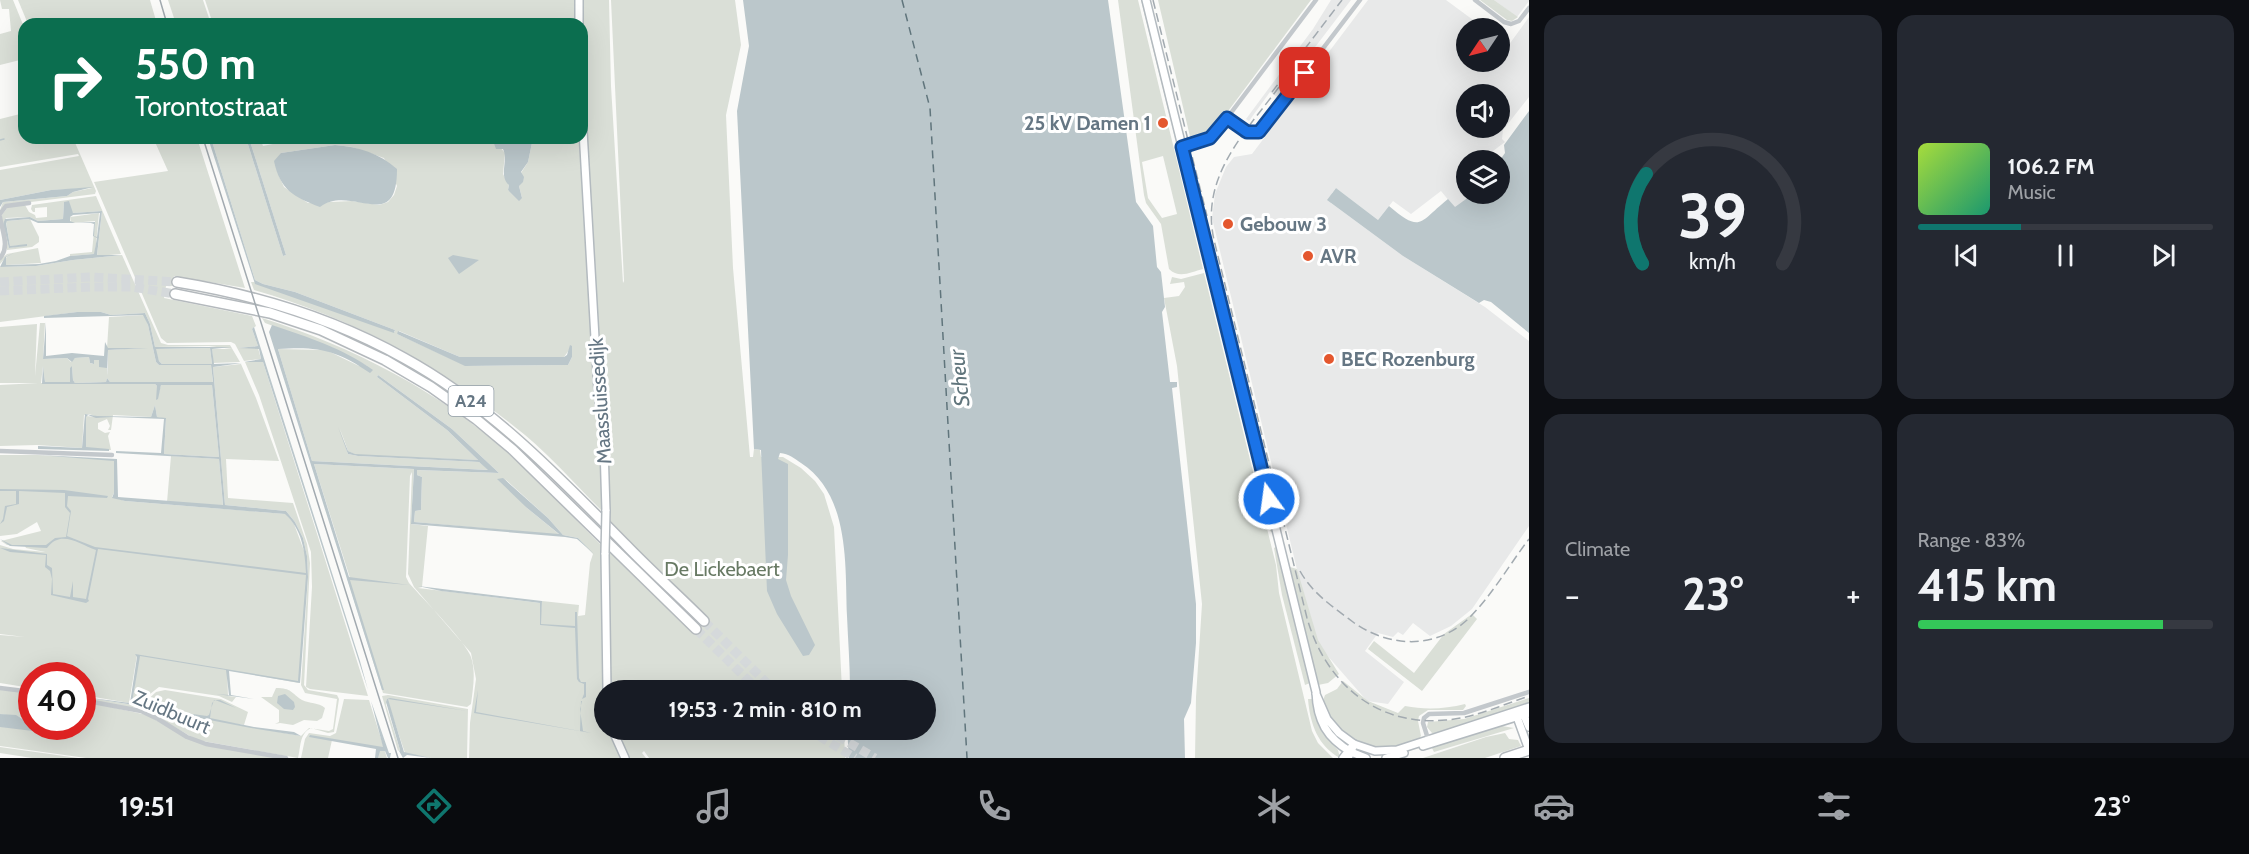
<!DOCTYPE html>
<html lang="en">
<head>
<meta charset="utf-8">
<style>
	body { margin:0; font-family:Cabin,sans-serif; background:#242831; color:#f1f3f6; height:100vh; display:flex; flex-direction:column; font-size:22px; white-space:nowrap }
	* { box-sizing:border-box; margin:0 }
	p { font-size:20px; color:#9ea1a6 }
	.icon { flex:none; width:33px; height:33px; fill:none; stroke:currentColor; stroke-width:2; stroke-linecap:round; stroke-linejoin:round }
	.map { position:relative; flex:1; overflow:hidden }
	.sheet { display:flex; flex-direction:column; gap:15px; padding:15px; background:#0d0f14; width:720px }
	.sheet>* { flex:none }
	.guide { position:absolute; left:18px; top:18px; width:570px; height:126px; border-radius:18px; box-shadow:0 6px 24px #0002; background:#0b6e4f; color:#fff; overflow:hidden }
	.needle { width:39px; rotate:235deg }
	.controls { position:absolute; left:1456px; top:18px; display:grid; gap:12px }
	.controls a { display:grid; place-items:center; width:54px; height:54px; border-radius:50%; background:#171b24; box-shadow:0 6px 24px #0002; font-size:30px }
	.speed { position:absolute; left:18px; top:662px; display:flex; gap:12px; font-size:30px; font-weight:700; text-align:center }
	.speed>* { display:grid; place-content:center; width:78px; height:78px; border-radius:50%; background:#171b24; box-shadow:0 6px 24px #0002; line-height:1 }
	.speed .limit { border:9px solid #d22; background:#fff; color:#111 }
	.pin { position:absolute; display:grid; place-items:center; width:51px; height:51px; color:#fff; margin:-26px; border-radius:12px; box-shadow:0 3px 9px #0006 }
	.me { position:absolute; width:66px; margin:-33px; rotate:346deg; stroke-linejoin:round; filter:drop-shadow(0 0 4px #0008) }
	.turn { display:flex; align-items:center; gap:21px; height:126px; padding:0 18px; font-size:27px }
	.turn .icon { width:78px; height:78px; stroke-width:2.5 }
	.turn b { display:block; font-size:42px; line-height:51px }
	.big { font-size:45px; font-weight:700; line-height:1.1 }
	.sheet .widget { flex:1; display:flex; flex-direction:column; justify-content:center; gap:9px; min-width:0; padding:0 21px; border-radius:18px; background:#242831 }
	.sheet .dial { align-items:center; gap:0 }
	.dial svg { height:156px; overflow:visible; fill:none; stroke:#363941; stroke-width:7; stroke-linecap:round; text-anchor:middle }
	.dial text { fill:#f1f3f6; stroke:none }
	.song { display:flex; align-items:center; gap:18px }
	.cover { width:72px; height:72px; border-radius:9px; background:linear-gradient(135deg,hsl(80 70% 55%),hsl(160 70% 35%)) }
	.played { height:6px; border-radius:3px; background:linear-gradient(90deg,#0f766e 35%,#363941 35%) }
	.keys { display:flex; justify-content:space-around; direction:ltr }
	.heat { display:flex; justify-content:space-between; align-items:center; font-size:33px; direction:ltr }
	.charge { height:9px; border-radius:4px; background:linear-gradient(90deg,#34c759 83%,#363941 0) }
	.sheet .tiles { flex:1; display:grid; gap:15px; grid-template-columns:repeat(2,1fr) }
	.trip { position:absolute; left:594px; top:680px; width:342px; height:60px; border-radius:30px; background:#171b24; box-shadow:0 6px 24px #0002; font-weight:700; line-height:60px; text-align:center }
	.menu { display:flex; height:96px; justify-content:space-around; align-items:center; background:#090b0e; color:#9ea1a6 }
	.menu .icon { width:42px; height:42px }
	.menu .selected { color:#0f766e }
	.menu b { font-size:27px; color:#f1f3f6 }
	main { display:flex; flex:1; min-height:0 }
	.map>svg:first-child { display:block }
</style>
</head>
<body>
<main>
<div class="map">
<svg width="1529" height="758" viewBox="0 0 1529 758">
	<rect width="100%" height="100%" fill="#fafaf8"/>
	<g fill="#e8e9e9" fill-rule="evenodd">
		<path d="M1331,0H1351L1277,97L1270,92L1249,121L1246,119L1313,29Z"/>
		<path d="M1368,0H1446L1484,28H1467V62H1500V40L1508,46L1529,17V97L1503,130L1502,139L1505,142L1481,160H1467V194H1473L1455,208L1441,191L1411,214L1393,201L1378,220L1336,188L1332,193L1331,203L1403,256L1485,307L1529,341V526L1472,609L1451,626L1430,636L1413,623L1403,635L1398,632L1393,637L1378,633L1365,651L1404,682L1388,704L1367,701L1319,646L1301,586L1212,218L1215,194L1226,167L1234,157L1252,154ZM1467,94H1500V128H1467Z"/>
		<path d="M1494,0H1529V1L1517,17Z"/>
	</g>
	<g fill="#dadfd7" fill-rule="evenodd">
		<path d="M0,0H13L24,27V59L0,65V34L11,31L9,9H2Z"/>
		<path d="M18,0H150L157,24H28Z"/>
		<path d="M168,0H203L211,24H176Z"/>
		<path d="M205,0H576V24H213Z"/>
		<path d="M581,0H609L611,86L623,283L624,281L611,0H735L741,45L726,115L733,268L750,457H753L754,449L760,450L761,457H783L801,468L815,481L824,494L834,527L842,690H604V729H844L845,758H649L644,751L642,753L646,758H469L470,723L476,679L471,653L414,587L408,574L412,472L410,476L406,577L409,583C423,599 465,641 471,657C476,672 473,688 471,704L467,707L383,693L347,578H350L314,464L414,469L411,524L428,526L422,587L418,588L540,603L541,611L542,601L579,605L578,616L585,615L590,563L593,554L578,538L563,535L548,518L505,479L527,508L560,535L414,522L415,511L421,510L422,477L417,475L416,470L499,473L452,429L378,375L377,377L447,430L478,460L356,455L348,451L340,429L348,454L358,456L479,462L489,470L312,461L278,349L326,350L359,366H367L333,348L265,323L262,318C353,347 440,391 511,456C543,485 572,516 602,546L601,612L607,611L609,506L586,154Z"/>
		<path d="M1118,0H1138L1203,269C1191,272 1179,279 1169,269L1161,224L1146,203L1144,195ZM1163,156L1177,214L1162,218L1148,198L1142,162Z"/>
		<path d="M1141,0H1143L1176,142Z"/>
		<path d="M1158,0H1311L1211,134L1191,141Z"/>
		<path d="M1480,0H1494L1518,17L1512,21L1507,20Z"/>
		<path d="M24,113V138H73L96,191L95,194L7,205L0,210L3,202L67,196L73,192L92,188L51,190L0,200V170L79,156L78,154L0,167V119Z"/>
		<path d="M158,138H197L245,288L174,276L172,286H166L164,298L252,316L256,326L252,329L258,346L238,348H258L261,359L244,361L235,344L231,342L167,343L161,338L94,182L168,171L155,142L159,141Z"/>
		<path d="M211,138H246L283,256L286,255L249,138H260L263,146L302,138H492L505,153L503,174L509,185L508,190L522,198L519,186L521,173L528,162L533,138H580L602,443L603,512C577,486 552,458 525,435C439,365 360,321 254,290L251,282H254L395,332V330L295,292L263,284L255,280ZM335,145L352,147L384,158L397,186L394,195L388,202L379,205L352,201L308,203L284,187L279,176L281,153ZM399,331L460,357H564L572,346V357L568,365L467,366L397,334Z"/>
		<path d="M96,196L121,254L97,256L102,211L73,213L71,211L69,202H64L63,219L38,221L30,217L6,218L3,224L9,248L27,245L10,246L6,222L7,221L30,219L39,237V242L32,247L7,250L1,216L8,207L25,205L29,212L35,215L36,218L47,217V207L35,208V212H33L31,209L32,205Z"/>
		<path d="M99,213L95,254L70,256V254L92,252L95,221L71,223L70,217Z"/>
		<path d="M38,248L41,263L6,265V258L9,254L0,264V260L7,254Z"/>
		<path d="M122,255L161,343L168,345H230L240,362L213,363L212,349H232L209,346L155,347L150,324L145,313L111,315L101,312H77L0,322V267L36,266L73,260Z"/>
		<path d="M1207,272L1210,274L1242,409H1240Z"/>
		<path d="M1204,273L1276,565L1279,593L1312,731L1318,743L1333,758H1195L1196,697L1202,604L1177,366L1164,298L1179,296L1185,287L1184,282L1170,284L1172,277L1181,279Z"/>
		<path d="M144,315L148,325L156,362L159,365H211L213,383L110,382L107,378L106,382L75,383L73,380L72,366L70,382H45L43,366L41,383L155,384L157,386V399L161,385H212L219,457L164,454L166,419L157,417L155,405L151,417L113,415L111,430H108L110,426L107,419L98,423V429L105,433L110,432L108,436L111,450H84L85,416L98,417L89,414L84,415L82,448L37,445L0,446V385L38,383H0V327L37,324L35,376L40,323H45L43,359L67,358L71,362L75,358L89,357L90,363L93,364L94,359L99,360V367H107L108,376V350L141,348H107L109,317Z"/>
		<path d="M210,348L212,364H162L159,361L155,349Z"/>
		<path d="M245,362H263L368,696L310,689L306,687L312,587L311,552L259,395Z"/>
		<path d="M241,364L256,398L279,461L226,459L228,498L293,503L307,544L310,563L304,685L308,690L337,695L339,699L334,732L328,733L311,728C299,734 301,747 298,758L197,740L140,707L156,692L165,690L221,699L248,712L244,725L224,722L301,736L309,728L329,731L333,729L337,699L305,693L301,685L308,577L307,556L303,538L295,522L286,511L225,505L213,367Z"/>
		<path d="M1246,426L1273,533L1270,531L1245,428Z"/>
		<path d="M0,455H38L114,460V493L112,497L125,501L286,514L294,524L306,556V591L299,683L227,670L228,696L236,697L232,702L219,696L159,687L132,708L83,699V697L134,705L132,703L139,656L137,655L129,703L83,695L82,675H32L31,688L0,683V635L25,637L0,634V545L13,549L45,552L26,548L25,546L7,545L1,541L41,531L37,522L17,534L0,536Z"/>
		<path d="M171,456L219,459L223,506L167,502Z"/>
		<path d="M1276,547L1310,683L1305,685L1282,595L1274,548Z"/>
		<path d="M1290,567L1297,569L1318,640L1339,674L1328,683L1318,685L1290,578Z"/>
		<path d="M1472,614L1477,619L1422,691L1368,649L1374,641L1414,673L1444,634Z"/>
		<path d="M1343,681L1368,701L1398,713L1405,706C1425,710 1445,709 1465,704L1466,706L1463,710H1428L1419,716L1418,721L1421,736C1417,742 1412,743 1406,745C1375,756 1341,742 1327,713C1324,706 1322,702 1325,695L1337,689Z"/>
		<path d="M276,688C292,688 291,693 302,700C310,704 318,702 325,708L322,718L317,721L304,720L293,725L280,723L275,724L279,722V710L261,697H272Z"/>
		<path d="M0,689L31,693V724L20,717L0,714Z"/>
		<path d="M388,695L468,709L467,758H431L405,753L387,699L386,705L400,750L398,751L382,696Z"/>
		<path d="M1529,698V705L1436,734L1432,733L1427,727L1428,722L1464,719Z"/>
		<path d="M344,699L369,700L387,758H376L378,747L332,740L328,758H301L305,739L309,733L330,736L336,733Z"/>
		<path d="M1308,699H1314L1322,731L1338,750L1340,758C1318,746 1310,724 1308,699Z"/>
		<path d="M83,701L147,715L191,740L280,758H86L0,746V725L49,728L39,726H82Z"/>
		<path d="M1502,726L1514,728L1434,752L1431,746L1460,739Z"/>
		<path d="M1505,733L1509,739L1518,740L1521,746L1485,758H1423L1486,737Z"/>
		<path d="M0,747L78,758H32L0,753Z"/>
	</g>
	<g fill="#bbc7cb" fill-rule="evenodd">
		<path d="M743,0H1108L1136,202L1153,226L1157,267L1161,272L1165,307L1162,312L1170,382H1177V387L1172,388L1196,604V643L1191,703L1184,719L1185,758H849L847,729H926V690H850C850,665 848,641 847,616C845,564 850,495 801,463C794,458 789,454 780,453L778,459L788,464V555L786,580L791,596L815,645L809,655L803,656L777,614L767,591L761,450L754,449L737,111L749,46Z"/>
		<path d="M1529,111V333L1491,302L1484,300L1479,303L1403,256L1327,200L1336,188L1378,220L1389,206C1422,234 1419,222 1448,199L1455,207L1473,194H1500V160L1505,153L1504,145Z"/>
		<path d="M208,138H211L255,280L263,284L295,292L395,330L394,333L255,284Z"/>
		<path d="M246,138H249L286,255L283,256Z"/>
		<path d="M492,138H533L528,162L521,172L524,177L523,182L519,186L522,198L519,201L508,190L509,185C498,175 509,161 503,149H496Z"/>
		<path d="M335,145C359,147 379,153 397,169C397,236 351,183 320,207C294,197 280,190 274,161L281,153Z"/>
		<path d="M93,187L73,192L67,196L3,202L0,207V200L51,190Z"/>
		<path d="M69,201L73,213L102,211L97,255H122L73,260L36,266L0,267L5,257L14,253L6,257V265L39,264L56,261L70,256L94,254L97,238L93,236L94,224L91,223H38L29,219L7,221L6,223L10,246L27,244V246L9,248L3,224L5,219L30,217L38,221L63,219L64,202ZM100,213L97,237L94,236L95,222L75,223L70,221V217L73,215Z"/>
		<path d="M453,255L479,260L459,274L448,258Z"/>
		<path d="M77,312H101L111,315L145,313L150,324L155,347H232L212,349L214,364L242,363L213,367L225,505L286,511L295,522L303,538L307,556L308,577L300,683L229,671L231,695L254,699L216,694L229,695L226,670L140,656L132,703L134,705L83,697L130,703L137,657L135,654L298,681L306,575L98,549L88,599L89,601L86,603L51,595L52,579L50,571L45,567L46,555L10,552L0,548L47,554V565L52,568L53,594L70,597L73,581V597L86,599L96,550C79,544 61,529 47,548L10,546L0,539L12,545H46L55,538L66,537L70,513L65,507V493L19,491V504L7,507L4,521L0,524L3,519L5,506L16,504V491H0V489L64,490L108,496L107,498L68,496L67,506L71,511L67,536L95,547L306,573C305,551 302,529 285,514L125,501L112,498L114,493V461L38,455L117,459L118,497L223,505L219,459L116,453V451L161,453L164,419L112,417L96,418L88,415L86,417V447L109,449V451L38,449V446L82,448L85,414L97,416L151,417L155,405L157,417L166,418L164,454L219,457L212,385H161L158,399L156,400L157,386L155,384H42L43,366L45,382H70V368L72,366L73,380L75,383L106,382L107,378L110,382H213L211,365H159L156,362L148,325L143,315L44,318V316ZM210,348L212,364H162L159,361L156,349Z"/>
		<path d="M46,322V356L72,353L104,356L105,342L108,348H148L108,350L107,376V368L99,367V360H94V364L90,363L89,357L75,358L72,362L67,358L43,359Z"/>
		<path d="M272,325C307,337 343,348 373,370L370,373C337,350 318,346 278,349L312,461L488,470L479,462L358,456L348,454L338,427L348,451L355,454L478,460L447,430L377,377L378,375L452,429L499,473L417,470V475L422,477L421,510L415,511L414,522L559,534L527,508L497,479L503,478L548,518L563,535L578,538L594,554L577,539L565,537L411,524L414,469L314,464L349,577L409,585L350,580L381,680L384,690H382L269,332Z"/>
		<path d="M254,327L360,661L368,690L263,362H244L261,359L259,349L238,348L258,346L252,329Z"/>
		<path d="M398,331L460,357H564L567,355L570,345L572,346V357L568,365L465,366L397,334Z"/>
		<path d="M418,586L542,601L541,624L575,626V612H577L579,678L581,682H586V697L582,699L584,694V684L579,682L577,679L575,628L540,625V603L441,591Z"/>
		<path d="M478,690L476,712L580,731L581,701H582L580,709L583,731L591,733L474,713Z"/>
		<path d="M285,694L294,702L295,707L293,710L284,709L277,703L278,696Z"/>
		<path d="M390,698L467,711L388,699L404,752L431,758L407,755L403,758L399,751L400,750L386,702L387,699Z"/>
		<path d="M214,700H220L236,708L215,700L212,703L210,718L254,727L294,732L301,736L251,728L142,707L207,716L209,715Z"/>
		<path d="M371,701L389,753H391L390,758H388L385,751H380L378,758H375L376,749L309,737L310,735L383,747Z"/>
		<path d="M0,714L16,715L31,724L32,726L49,728L66,733V735L0,727Z"/>
	</g>
	<g fill="none" stroke-linecap="round" stroke-linejoin="round">
		<path stroke="#bbc7cb" stroke-width="1.5" d="M0,140L4,139"/>
		<path stroke="#60757c" stroke-width="1.5" stroke-dasharray="8 6" stroke-linecap="butt" d="M902,0L930,108L967,758"/>
		<g stroke="#d5d9db" stroke-width="9" stroke-dasharray="9 4.5" stroke-linecap="butt">
			<path d="M0,282L91,277L177,282"/>
			<path d="M0,291L90,287H132L175,294"/>
			<path d="M704,621L774,690"/>
			<path d="M696,629L758,690"/>
			<path d="M808,729L855,758"/>
			<path d="M826,729L875,758"/>
		</g>
		<g stroke="#b3babf" stroke-width="10">
			<g id="secondary">
				<path d="M579,0V24"/>
				<path d="M1146,0L1316,692C1317,721 1327,738 1351,752L1354,744L1339,733L1327,719L1316,694"/>
				<path d="M582,113L598,390L604,447L606,511"/>
				<path d="M605,553L607,690"/>
				<path d="M1518,713L1517,717L1529,750"/>
				<path d="M1523,713L1529,727"/>
				<path d="M612,729L625,758"/>
				<path d="M1423,746L1529,713"/>
				<path d="M1349,756L1351,752L1366,758"/>
				<path d="M1343,758L1354,744L1375,751L1397,750L1529,707"/>
				<path d="M1386,758L1404,753"/>
			</g>
		</g>
		<g stroke="#b4b9bd" stroke-width="12">
			<g id="highway">
				<path d="M177,282C257,295 333,318 404,358C490,405 558,476 626,545C651,571 678,595 704,621"/>
				<path d="M175,294L270,313L321,330L385,360L431,387L476,419L513,450L696,629"/>
				<path d="M1505,758L1529,750"/>
			</g>
		</g>
		<g stroke="#c3c8cc" stroke-width="4.5">
			<path d="M1475,0L1504,22L1511,24L1519,21L1529,8"/>
			<path d="M1227,118C1237,126 1247,137 1260,131L1360,0"/>
			<path d="M1182,147L1205,141L1215,134L1316,0"/>
			<path d="M0,214L6,206L29,203"/>
			<path d="M0,217C2,231 10,247 0,258"/>
			<path d="M0,451L112,455"/>
			<path d="M0,688L32,692"/>
			<path d="M82,700L141,711L158,719L187,737L206,744L286,758"/>
			<path d="M1429,742L1423,723L1424,718L1429,714L1464,713L1529,692"/>
		</g>
		<use href="#secondary" stroke="#fff" stroke-width="7"/>
		<use href="#highway" stroke="#fff" stroke-width="9"/>
		<g stroke="#a2aab0" stroke-width="1.5">
			<path d="M160,0L167,24"/>
			<path d="M203,138L398,758"/>
		</g>
		<g stroke="#a2aab0" stroke-width="1.5" stroke-dasharray="9 4.5" stroke-linecap="butt">
			<path d="M1153,0L1207,216"/>
			<path d="M1279,87C1244,134 1200,177 1214,240L1307,618C1325,682 1376,727 1446,720C1474,718 1502,705 1529,696"/>
			<path d="M1272,92L1342,0"/>
			<path d="M1300,571C1312,593 1333,607 1353,622C1388,647 1434,650 1467,620C1491,597 1509,565 1529,539"/>
		</g>
		<g stroke="#b3babf" stroke-width="10" stroke-linecap="butt">
			<path id="secondary-bridge" d="M605,553L606,511"/>
		</g>
		<use href="#secondary-bridge" stroke="#fff" stroke-width="7"/>
	</g>
	<g fill="none" stroke-linecap="round" stroke-linejoin="round">
		<g stroke="#114b97" stroke-width="15">
			<path id="route" d="M1269,499L1182,147L1210,138L1227,118L1247,132H1259L1305,73"/>
		</g>
		<use href="#route" stroke="#1a73e8" stroke-width="10"/>
	</g>
	<g fill="#e4572e" stroke="#fff" stroke-width="2">
		<circle cx="1163" cy="123" r="6"/>
		<circle cx="1228" cy="224" r="6"/>
		<circle cx="1308" cy="256" r="6"/>
		<circle cx="1329" cy="359" r="6"/>
	</g>
	<g text-anchor="middle" dominant-baseline="central" stroke-width="6" stroke-linejoin="round" paint-order="stroke">
		<rect fill="#fff" stroke="#939fa8" stroke-width="1.5" x="448.5" y="386" width="45" height="30" rx="4.5"/>
		<g font-size="18" font-weight="bold" fill="#657683">
			<text x="471" y="401">A24</text>
		</g>
		<g font-size="20" font-weight="bold" fill="#657683" stroke="#fff" text-anchor="start">
			<text x="1151" y="123" text-anchor="end">25 kV Damen 1</text>
			<text x="1240" y="224">Gebouw 3</text>
			<text x="1320" y="256">AVR</text>
			<text x="1341" y="359">BEC Rozenburg</text>
		</g>
		<g font-size="20" fill="#657683" stroke="#fff">
			<text transform="translate(600 401) rotate(-94)">Maassluissedijk</text>
			<text transform="translate(172 712) rotate(23)">Zuidbuurt</text>
		</g>
		<g font-size="20" fill="#687a64" stroke="#fff">
			<text x="722" y="569">De Lickebaert</text>
		</g>
		<g font-size="21" font-style="italic" fill="#60757c" stroke="#fff">
			<text transform="translate(959 378) rotate(-96)">Scheur</text>
		</g>
	</g>
</svg>
<div class="controls">
<a><svg class="needle" viewBox="-14 -14 28 28"><path d="M0-13l5 13h-10z" fill="#e53935"/><path d="M0 13l5-13h-10z" fill="#9ea1a6"/></svg></a>
<a><svg class="icon" aria-label="sound" viewBox="0 0 24 24"><path d="M4 9h4l5-4v14l-5-4H4zM17 9q2 3 0 6"/></svg></a>
<a><svg class="icon" aria-label="layers" viewBox="0 0 24 24"><path d="M12 4l9 5-9 5-9-5zM3 14l9 5 9-5"/></svg></a>
</div>
<div class="speed"><div class="limit">40</div></div>
<div class="pin" style="left:1305px;top:73px;background:#d93025"><svg class="icon" aria-label="arrive" viewBox="0 0 24 24"><path d="M6 21V4h12l-3 4 3 4H6"/></svg></div>
<svg class="me" style="left:1269px;top:499px" viewBox="-20 -20 40 40"><circle r="17" fill="#1a73e8" stroke="#fff" stroke-width="3"/><path d="M0-11L8 9 0 5-8 9z" fill="#fff"/></svg>
<div class="trip">19:53 · 2 min · 810 m</div>
<div class="guide">
<div class="turn"><svg class="icon" aria-label="right" viewBox="0 0 24 24"><path d="M7 20v-9h11M14 6l5 5-5 5"/></svg><div><b>550 m</b>Torontostraat</div></div>
</div>
</div>
<section class="sheet">
<div class="tiles">
<div class="widget dial"><svg viewBox="0 0 100 80">
<path d="M14 69A42 42 0 1 1 86 69"/>
<path d="M14 69A42 42 0 0 1 16 23" stroke="#0f766e"/>
<text x="50" y="56" font-size="32" font-weight="700">39</text>
<text x="50" y="72" font-size="11">km/h</text>
</svg></div>
<div class="widget">
<div class="song"><i class="cover"></i><div><b>106.2 FM</b><p>Music</p></div></div>
<div class="played"></div>
<div class="keys"><svg class="icon" aria-label="previous" viewBox="0 0 24 24"><path d="M18 5L8 12l10 7zM5 5v14"/></svg><svg class="icon" aria-label="pause" viewBox="0 0 24 24"><path d="M8 5v14M16 5v14"/></svg><svg class="icon" aria-label="next" viewBox="0 0 24 24"><path d="M6 5l10 7-10 7zM19 5v14"/></svg></div>
</div>
<div class="widget"><p>Climate</p>
<div class="heat"><a>−</a><b class="big">23°</b><a>+</a></div>
</div>
<div class="widget"><p>Range · 83%</p><b class="big">415 km</b><div class="charge"></div></div>
</div>
</section>
</main>
<nav class="menu">
<b>19:51</b>
<svg class="icon selected" aria-label="directions" viewBox="0 0 24 24"><path d="M12 3l9 9-9 9-9-9zM9 14v-3h6M13 9l2 2-2 2"/></svg>
<svg class="icon" aria-label="music" viewBox="0 0 24 24"><path d="M9 18V5l10-2v13"/><circle cx="6" cy="18" r="3"/><circle cx="16" cy="16" r="3"/></svg>
<svg class="icon" aria-label="phone" viewBox="0 0 24 24"><path d="M5 4h4l2 5-3 2q2 4 5 5l2-3 5 2v4C11 20 4 13 5 4z"/></svg>
<svg class="icon" aria-label="climate" viewBox="0 0 24 24"><path d="M12 3v18M4 7l16 10M4 17L20 7"/></svg>
<svg class="icon" aria-label="car" viewBox="0 0 24 24"><path d="M5 17H2v-5l4-1 3-4h7l3 4 3 1v5h-3M9 17h6M6 11h13"/><circle cx="7" cy="17" r="2"/><circle cx="17" cy="17" r="2"/></svg>
<svg class="icon" aria-label="filters" viewBox="0 0 24 24"><path d="M4 7h16M4 17h16"/><circle cx="9" cy="7" r="2"/><circle cx="15" cy="17" r="2"/></svg>
<b>23°</b>
</nav>
</body>
</html>
